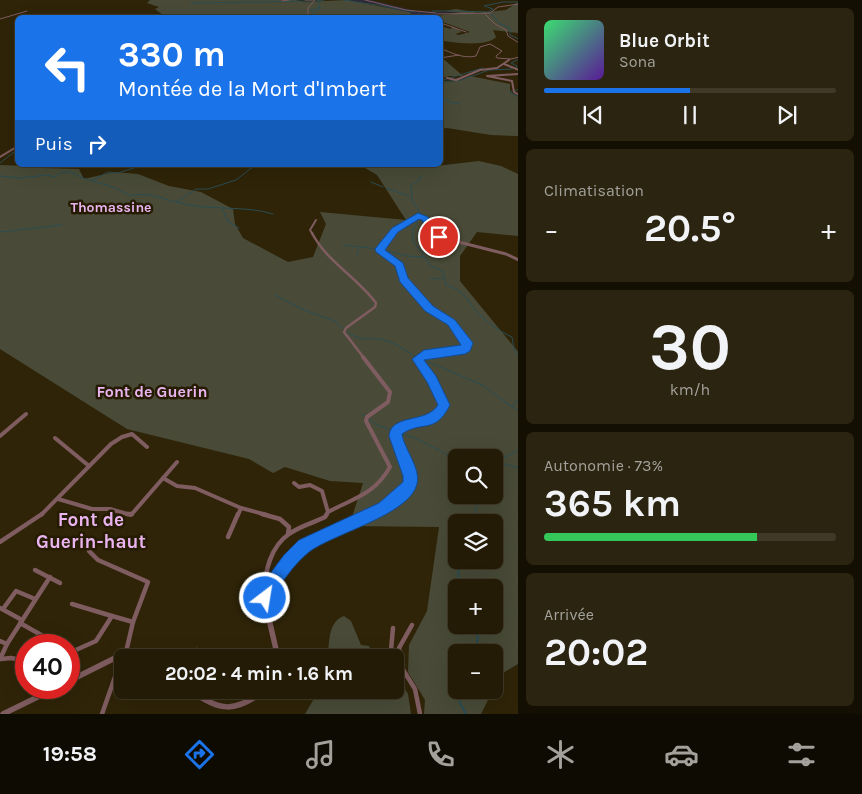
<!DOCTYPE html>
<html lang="fr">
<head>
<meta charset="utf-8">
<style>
	body { margin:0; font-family:Karla,sans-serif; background:#2b2410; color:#f1f3f6; height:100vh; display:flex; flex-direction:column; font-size:19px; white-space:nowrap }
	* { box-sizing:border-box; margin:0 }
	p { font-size:16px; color:#a3a19b }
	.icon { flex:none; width:28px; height:28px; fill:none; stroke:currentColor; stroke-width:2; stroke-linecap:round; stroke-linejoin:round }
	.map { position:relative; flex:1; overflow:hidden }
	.sheet { display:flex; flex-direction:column; gap:8px; padding:8px; background:#130f03; width:344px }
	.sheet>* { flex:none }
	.guide { position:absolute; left:15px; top:15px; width:428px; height:152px; border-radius:8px; box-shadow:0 5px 20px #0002,0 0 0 1px #403928; background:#1a73e8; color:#fff; overflow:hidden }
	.fabs { position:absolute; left:448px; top:449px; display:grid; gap:10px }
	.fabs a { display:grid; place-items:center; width:55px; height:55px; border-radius:8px; background:#231b06; box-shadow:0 5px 20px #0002,0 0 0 1px #403928; font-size:25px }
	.speed { position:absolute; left:15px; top:634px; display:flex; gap:10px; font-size:25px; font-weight:700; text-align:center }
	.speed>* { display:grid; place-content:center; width:65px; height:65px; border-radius:50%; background:#231b06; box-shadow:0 5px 20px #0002,0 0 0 1px #403928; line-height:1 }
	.speed .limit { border:8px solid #d22; background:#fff; color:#111 }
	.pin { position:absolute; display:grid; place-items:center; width:42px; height:42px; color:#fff; margin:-21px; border:2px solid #fff; border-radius:50%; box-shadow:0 1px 5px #0007 }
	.me { position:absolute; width:55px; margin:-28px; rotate:31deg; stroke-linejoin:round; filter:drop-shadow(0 0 4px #0008) }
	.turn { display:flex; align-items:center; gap:18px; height:105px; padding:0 20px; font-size:22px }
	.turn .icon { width:65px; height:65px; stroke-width:2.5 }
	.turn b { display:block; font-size:35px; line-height:42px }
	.then { display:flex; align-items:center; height:48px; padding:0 20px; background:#0003; gap:10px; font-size:19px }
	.big { font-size:38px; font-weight:700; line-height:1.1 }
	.sheet .card { flex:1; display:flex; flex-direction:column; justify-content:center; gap:8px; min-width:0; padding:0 18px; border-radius:8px; background:#2b2410 }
	.sheet .dial { align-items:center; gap:0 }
	.dial b { font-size:65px; line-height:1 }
	.song { display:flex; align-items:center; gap:15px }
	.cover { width:60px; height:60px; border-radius:8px; background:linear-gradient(135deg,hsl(140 70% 55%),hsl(270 70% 35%)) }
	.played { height:5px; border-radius:2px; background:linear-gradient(90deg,#1a73e8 50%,#403928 50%) }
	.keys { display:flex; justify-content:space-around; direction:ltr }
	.heat { display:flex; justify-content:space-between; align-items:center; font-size:28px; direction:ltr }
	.charge { height:8px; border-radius:4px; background:linear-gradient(90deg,#34c759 73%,#403928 0) }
	.trip { position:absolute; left:114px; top:649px; width:290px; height:50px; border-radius:8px; background:#231b06; box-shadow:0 5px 20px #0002,0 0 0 1px #403928; font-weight:700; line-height:50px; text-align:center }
	.dock { display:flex; height:80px; justify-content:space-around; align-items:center; background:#0e0b02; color:#a3a19b }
	.dock .icon { width:35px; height:35px }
	.dock .current { color:#1a73e8 }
	.dock b { font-size:22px; color:#f1f3f6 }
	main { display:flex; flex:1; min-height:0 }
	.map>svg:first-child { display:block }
</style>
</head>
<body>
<main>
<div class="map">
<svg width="519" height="714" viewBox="0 0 519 714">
	<rect width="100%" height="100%" fill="#2f2408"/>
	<path fill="#2e2a3b" d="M347,0H371L416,11L463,13L438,14L435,16L437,17H416L414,14L395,11L377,4Z"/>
	<g fill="#494b38" fill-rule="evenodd">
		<path d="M150,0H296L304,2L347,0L409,12L416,17H161L163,15L155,9L159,7L147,3Z"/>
		<path d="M518,2V33L493,30L496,37C487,47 453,43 440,40V26L451,29L452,26L462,32L455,34L459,35L470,32L440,21V18L435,16L461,13L445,11L456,9L478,13L506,10Z"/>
		<path d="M440,56L463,76H449L440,79Z"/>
		<path d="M470,76L510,84V92L518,97V136L491,135L447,128L440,129V83L462,80Z"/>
		<path d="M479,161L501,166L518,174V236L477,232L460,256V281L519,353L518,664L501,674L494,689V652H456V690H493L481,714H424L425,700L408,672L409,645L427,611L439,527L349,526L363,483L330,481L285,467L273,473L249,459L127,429L0,349V165L28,166L42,168L79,169L84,179L114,172L138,174L169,186L201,192L233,209L235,224L243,238L288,262L313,257L326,224L320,212L406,220L377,175L360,165L436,166ZM456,458H494V495H456ZM456,522H494V560H456ZM456,588H494V625H456Z"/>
		<path d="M344,616L351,621L361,645L369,646L372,652L383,657H328C329,644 328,621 344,616Z"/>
		<path d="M395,673L408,694L411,714H305L319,690H395Z"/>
	</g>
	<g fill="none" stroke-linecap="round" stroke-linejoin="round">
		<g stroke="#2a4d54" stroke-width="1">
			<path d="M344,0L377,5"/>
			<path d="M315,1L324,0"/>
			<path d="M191,3L313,1"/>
			<path d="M378,5L414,12"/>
			<path d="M486,6H484L503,2H519"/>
			<path d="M309,11L320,7L318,2"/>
			<path d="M432,11H455"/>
			<path d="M457,11L488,12L493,9L487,7"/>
			<path d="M419,13L420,18"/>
			<path d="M491,13L500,24L510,28V35L519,39"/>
			<path d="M312,18L310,15L319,10L320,7"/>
			<path d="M516,68L517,66L511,63L519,59"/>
			<path d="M440,81L483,68"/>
			<path d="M440,82L461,80L489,70L512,69"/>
			<path d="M512,91L510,92L519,97"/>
			<path d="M515,91L519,89"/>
			<path d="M440,95L446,101L460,104"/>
			<path d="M0,163L18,149"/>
			<path d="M419,175L421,178L411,186L412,201L421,214L412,232L413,241L431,266L443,271L446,285C465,291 464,297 476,311C485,321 500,332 512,337L514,349L519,356"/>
			<path d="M0,176L20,178L47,175L54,177C57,175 61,172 65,172C73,171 79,177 86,179C104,185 113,185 130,196C148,191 162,199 180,203C210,211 245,205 273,214"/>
			<path d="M93,180L108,172L118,173L143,165"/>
			<path d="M371,182L383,187"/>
			<path d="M386,188L409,196"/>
			<path d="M177,202L196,189H208L236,180L255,165"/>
			<path d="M223,210L228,222L239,228"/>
			<path d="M0,232L62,225"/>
			<path d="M343,245L378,249"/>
			<path d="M383,250L408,256L423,257"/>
			<path d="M357,255L359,249"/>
			<path d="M431,279L443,278"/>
			<path d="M275,295L304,310L335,321L342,328"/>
			<path d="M347,332C366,344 366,336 384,340C396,343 406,351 416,357"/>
			<path d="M422,359L482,385L511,406"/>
			<path d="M519,399L511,406L519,410"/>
			<path d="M363,414L364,416"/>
			<path d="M369,419L377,425L392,430"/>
			<path d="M400,433L415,438L456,459"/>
			<path d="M497,462L519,468"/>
			<path d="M494,467L496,462L519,450"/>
			<path d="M474,515L481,495"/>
		</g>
		<g stroke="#2a4d54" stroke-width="2">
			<path d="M472,522L475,514"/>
			<path d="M460,588L458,573L462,560"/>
			<path d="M473,625L478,637L475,652"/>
			<path d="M459,690L460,703L466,714"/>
		</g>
		<g stroke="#7f5c60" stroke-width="1">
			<path d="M305,0H314"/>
			<path d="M365,0L406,10L436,13"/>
			<path d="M282,1L289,0"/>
			<path d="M484,13L495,24L506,30L508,36L519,43"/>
			<path d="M437,14L490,13L498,7L519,4"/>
			<path d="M305,18L308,16V8L315,0"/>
			<path d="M0,19L27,11"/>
			<path d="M441,23L466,32"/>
			<path d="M440,48C452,53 463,59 476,56L480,47L490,44L502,51L496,56L497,58L511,59L519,57"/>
			<path d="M440,58L459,55"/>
			<path d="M507,61L510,59"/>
		</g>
		<g stroke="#7f5c60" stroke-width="2">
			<path d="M504,64L519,70"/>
			<path d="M519,74L487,76L512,81L514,92L519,95"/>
			<path d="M447,78L456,80L480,70L497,68L509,60"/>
			<path d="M0,157L18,146"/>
			<path d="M313,235L310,230L316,220"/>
		</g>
		<path stroke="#7f5c60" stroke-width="2.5" d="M312,233C327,262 357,277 376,303L375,307L346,328L344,332L364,358"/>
		<g stroke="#7f5c60" stroke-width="4">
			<path d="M0,436L26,414"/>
			<path d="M55,438L89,466"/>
			<path d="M163,478L177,486L195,488L241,508L267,515"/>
			<path d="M294,483L299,487L310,485L322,491L328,512"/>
			<path d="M58,499L92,509H110L131,515L177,462"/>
			<path d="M41,515L111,444L122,437L132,434L147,447"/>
			<path d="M238,515L241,508"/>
			<path d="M326,515L328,512C354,498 374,495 390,467L366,421L367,417L388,402L390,392L363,357"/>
		</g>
		<g stroke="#7f5c60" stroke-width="4.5">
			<path d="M127,514H132"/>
			<path d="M262,514L280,519L289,527L288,534"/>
			<path d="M228,537L238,514"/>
			<path d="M0,542L42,514"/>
			<path d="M89,551L98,560L148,582L133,622L126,652"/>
			<path d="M35,570L60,583"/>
			<path d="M265,593C264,572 271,546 289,534C300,526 313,523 325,517L327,514"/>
			<path d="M72,604L112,616"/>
			<path d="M0,608L22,620"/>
			<path d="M3,609L16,591L35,599"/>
			<path d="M20,623L43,636"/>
			<path d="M393,628L391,650L415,689L420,714"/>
			<path d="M0,641L7,644"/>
			<path d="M69,653L96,641L112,616L133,622"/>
			<path d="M188,658L192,651L197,650L211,658"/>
			<path d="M0,659L7,644L50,577"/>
			<path d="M1,659L11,658L26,661"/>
			<path d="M403,665L399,648L412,625"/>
			<path d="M102,714L123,654"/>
		</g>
		<path stroke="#7f5c60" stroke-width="2.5" d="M391,235L395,230L420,216L426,220L436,235"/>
		<g stroke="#7f5c60" stroke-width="3">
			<path d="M392,233L380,249L382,253L400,265L405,281L429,308L452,323L466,339L468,346C455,354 427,349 418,358"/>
			<path d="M435,233L439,237L506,254L519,260"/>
		</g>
		<path stroke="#7f5c60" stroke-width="4.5" d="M371,515C383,510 411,492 411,478C411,469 399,442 396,432C411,418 433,425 444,405L418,357"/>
		<g stroke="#7f5c60" stroke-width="5.5">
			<path d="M278,658L266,606L267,592L290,560L304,546L374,514"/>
			<path d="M69,681L125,653H137L147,658"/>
			<path d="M190,690C220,712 235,713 265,690"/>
			<path d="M3,714L56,688"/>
		</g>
	</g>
	<path fill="#1a73e8" stroke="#114b97" d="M418,213L428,217L443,237L442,239H436L431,235L422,220L419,219L398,232L385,250L403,263L408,278L433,306L455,320L473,343L470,351L465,354L424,360L436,376L450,405C435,435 422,420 402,434C404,449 421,468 417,484C410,515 332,534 309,552C294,564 278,586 271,603L265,606L259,603L257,598L261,586L284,555L299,540L379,503L403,482V476L389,436C391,413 426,424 438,405L427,382L412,359L424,350L461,345L448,325L425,311L400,282L395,266L376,252L375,249L392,228Z"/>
	<g text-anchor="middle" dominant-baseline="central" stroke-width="5" stroke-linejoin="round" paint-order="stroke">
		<g font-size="14" font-weight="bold" fill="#e9b4ef" stroke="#251b01">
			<text x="111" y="207">Thomassine</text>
		</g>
		<g font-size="16" font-weight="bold" fill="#e9b4ef" stroke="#251b01">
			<text x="152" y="391">Font de Guerin</text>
		</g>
		<g font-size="19" font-weight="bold" fill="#e9b4ef" stroke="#251b01">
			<text x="91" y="520">Font de<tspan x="91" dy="22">Guerin-haut</tspan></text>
		</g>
	</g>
</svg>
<div class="fabs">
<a><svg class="icon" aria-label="search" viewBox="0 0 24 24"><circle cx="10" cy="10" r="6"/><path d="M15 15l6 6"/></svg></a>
<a><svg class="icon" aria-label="layers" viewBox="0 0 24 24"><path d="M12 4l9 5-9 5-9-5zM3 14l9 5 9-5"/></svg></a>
<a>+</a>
<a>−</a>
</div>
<div class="speed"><div class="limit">40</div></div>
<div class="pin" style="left:439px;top:237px;background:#d93025"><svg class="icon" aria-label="arrive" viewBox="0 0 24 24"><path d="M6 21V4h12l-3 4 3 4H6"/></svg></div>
<svg class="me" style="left:265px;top:598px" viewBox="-20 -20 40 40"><circle r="17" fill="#1a73e8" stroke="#fff" stroke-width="3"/><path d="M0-11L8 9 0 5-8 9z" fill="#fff"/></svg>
<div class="trip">20:02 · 4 min · 1.6 km</div>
<div class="guide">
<div class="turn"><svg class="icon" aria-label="left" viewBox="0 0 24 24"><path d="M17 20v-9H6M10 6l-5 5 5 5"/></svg><div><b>330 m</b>Montée de la Mort d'Imbert</div></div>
<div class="then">Puis<svg class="icon" aria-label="right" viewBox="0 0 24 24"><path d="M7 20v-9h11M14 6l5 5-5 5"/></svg></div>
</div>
</div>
<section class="sheet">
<div class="card">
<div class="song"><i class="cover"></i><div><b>Blue Orbit</b><p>Sona</p></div></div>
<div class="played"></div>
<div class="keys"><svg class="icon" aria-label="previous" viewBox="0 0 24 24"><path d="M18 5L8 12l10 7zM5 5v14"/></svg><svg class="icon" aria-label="pause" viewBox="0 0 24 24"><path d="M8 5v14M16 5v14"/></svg><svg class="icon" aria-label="next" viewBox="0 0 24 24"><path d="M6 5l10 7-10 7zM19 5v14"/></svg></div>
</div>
<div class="card"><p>Climatisation</p>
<div class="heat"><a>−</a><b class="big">20.5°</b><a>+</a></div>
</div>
<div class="card dial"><b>30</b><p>km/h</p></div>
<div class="card"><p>Autonomie · 73%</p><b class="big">365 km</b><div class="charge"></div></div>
<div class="card"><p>Arrivée</p><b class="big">20:02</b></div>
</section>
</main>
<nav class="dock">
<b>19:58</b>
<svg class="icon current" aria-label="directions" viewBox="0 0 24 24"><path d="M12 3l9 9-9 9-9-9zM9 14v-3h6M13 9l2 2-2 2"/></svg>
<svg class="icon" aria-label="music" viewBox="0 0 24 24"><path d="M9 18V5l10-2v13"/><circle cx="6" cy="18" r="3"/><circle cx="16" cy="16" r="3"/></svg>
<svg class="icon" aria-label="phone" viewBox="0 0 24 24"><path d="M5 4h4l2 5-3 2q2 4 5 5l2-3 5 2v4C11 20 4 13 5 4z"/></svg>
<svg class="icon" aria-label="climate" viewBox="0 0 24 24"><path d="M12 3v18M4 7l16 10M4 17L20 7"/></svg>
<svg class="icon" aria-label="car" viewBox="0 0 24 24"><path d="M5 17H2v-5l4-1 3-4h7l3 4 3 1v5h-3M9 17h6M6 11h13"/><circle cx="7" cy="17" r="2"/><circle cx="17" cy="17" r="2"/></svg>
<svg class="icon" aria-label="filters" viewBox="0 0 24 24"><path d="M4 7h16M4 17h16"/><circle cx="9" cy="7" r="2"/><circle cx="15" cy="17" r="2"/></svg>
</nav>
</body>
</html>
